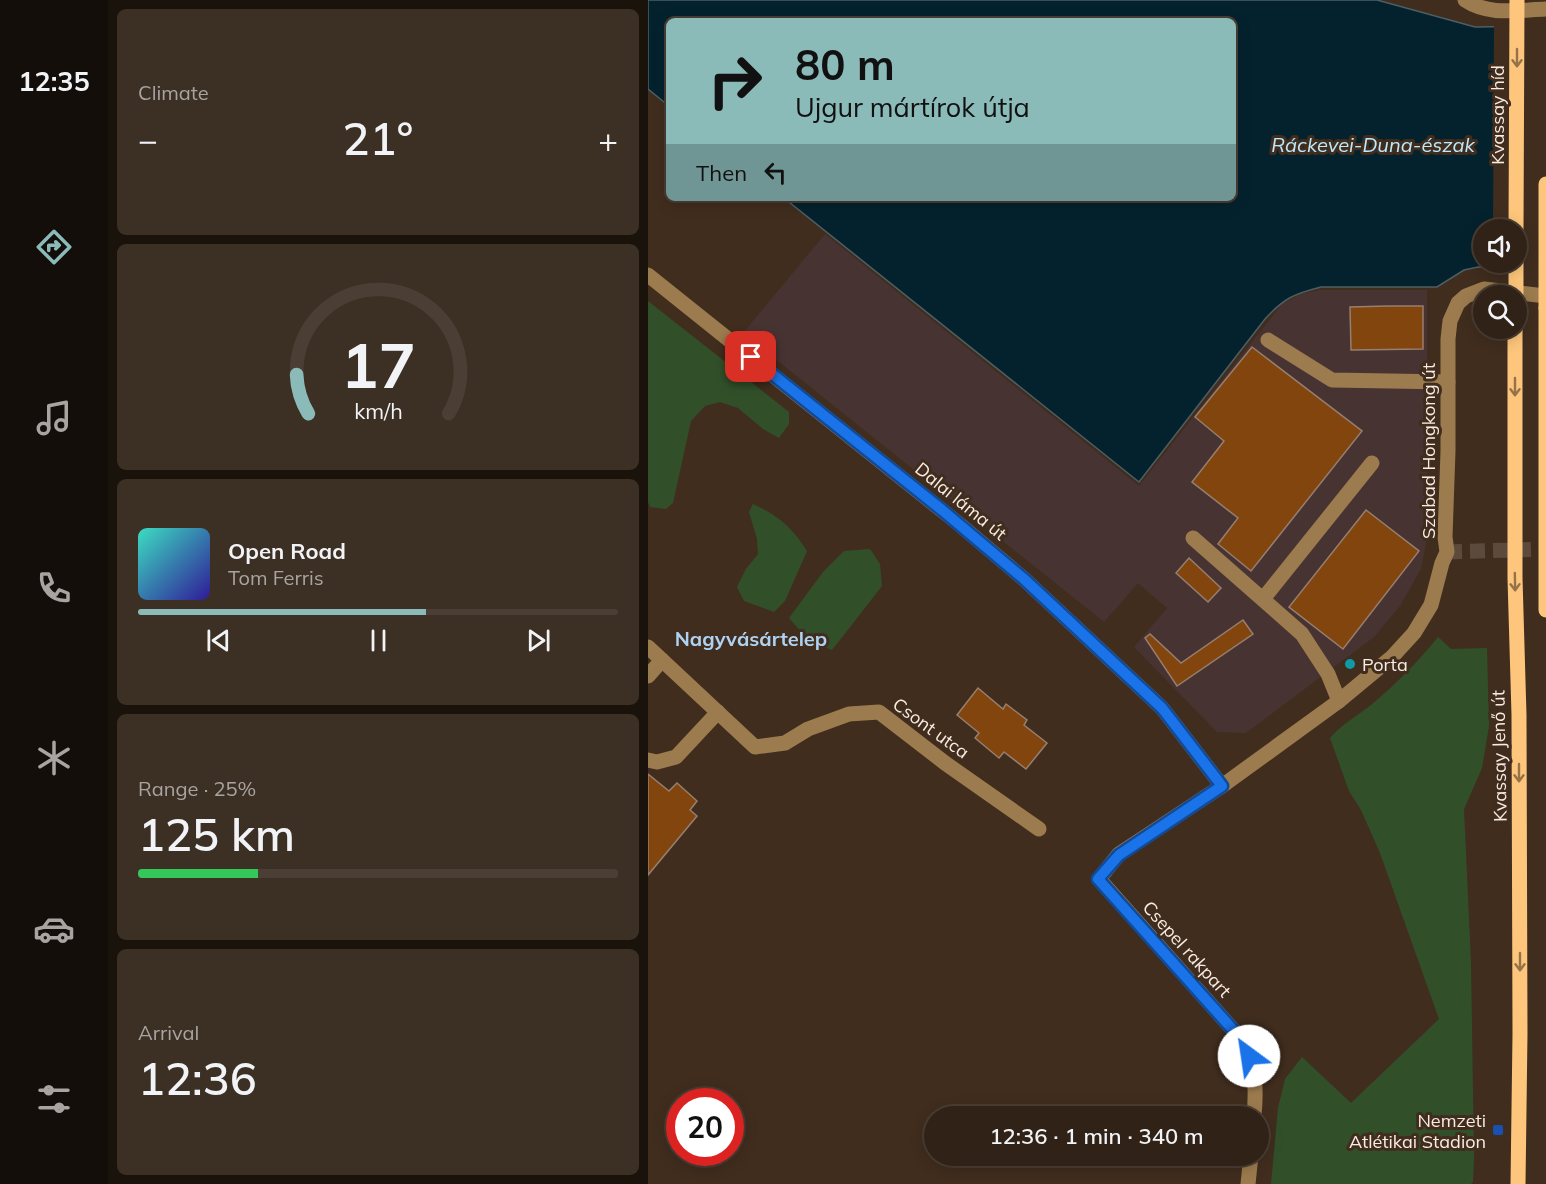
<!DOCTYPE html>
<html lang="en">
<head>
<meta charset="utf-8">
<style>
	body { margin:0; font-family:Mulish,sans-serif; background:#3c2f23; color:#f1f3f6; height:100vh; display:flex; flex-direction:column; font-size:22px; white-space:nowrap }
	* { box-sizing:border-box; margin:0 }
	p { font-size:20px; color:#a8a4a1 }
	.icon { flex:none; width:33px; height:33px; fill:none; stroke:currentColor; stroke-width:2; stroke-linecap:round; stroke-linejoin:round }
	.map { position:relative; flex:1; overflow:hidden }
	.drawer { display:flex; flex-direction:column; gap:9px; padding:9px; background:#1a130c; width:540px }
	.drawer>* { flex:none }
	.hud { position:absolute; left:18px; top:18px; width:570px; height:183px; border-radius:9px; box-shadow:0 3px 15px #0003,0 0 0 2px #4b3f35; background:#8bbbb9; color:#111; overflow:hidden }
	.tools { position:absolute; left:825px; top:219px; display:grid; gap:12px }
	.tools a { display:grid; place-items:center; width:54px; height:54px; border-radius:50%; background:#302216; box-shadow:0 3px 15px #0003,0 0 0 2px #4b3f35; font-size:30px }
	.speed { position:absolute; left:18px; top:1088px; display:flex; gap:12px; font-size:30px; font-weight:700; text-align:center }
	.speed>* { display:grid; place-content:center; width:78px; height:78px; border-radius:50%; background:#302216; box-shadow:0 3px 15px #0003,0 0 0 2px #4b3f35; line-height:1 }
	.speed .limit { border:9px solid #d22; background:#fff; color:#111 }
	.pin { position:absolute; display:grid; place-items:center; width:51px; height:51px; color:#fff; margin:-26px; border-radius:12px; box-shadow:0 3px 9px #0006 }
	.me { position:absolute; width:66px; margin:-33px; rotate:329deg; stroke-linejoin:round; filter:drop-shadow(0 0 4px #0008) }
	.turn { display:flex; align-items:center; gap:21px; height:126px; padding:0 30px; font-size:27px }
	.turn .icon { width:78px; height:78px; stroke-width:2.5 }
	.turn b { display:block; font-size:42px; line-height:51px }
	.then { display:flex; align-items:center; height:57px; padding:0 30px; background:#0003; gap:12px; font-size:22px }
	.big { font-size:45px; font-weight:600; line-height:1.1 }
	.drawer .tile { flex:1; display:flex; flex-direction:column; justify-content:center; gap:9px; min-width:0; padding:0 21px; border-radius:9px; background:#3c2f23 }
	.drawer .dial { align-items:center; gap:0 }
	.dial svg { height:156px; overflow:visible; fill:none; stroke:#4b3f35; stroke-width:7; stroke-linecap:round; text-anchor:middle }
	.dial text { fill:#f1f3f6; stroke:none }
	.song { display:flex; align-items:center; gap:18px }
	.cover { width:72px; height:72px; border-radius:9px; background:linear-gradient(135deg,hsl(170 70% 55%),hsl(250 70% 35%)) }
	.played { height:6px; border-radius:3px; background:linear-gradient(90deg,#8bbbb9 60%,#4b3f35 60%) }
	.keys { display:flex; justify-content:space-around; direction:ltr }
	.heat { display:flex; justify-content:space-between; align-items:center; font-size:33px; direction:ltr }
	.charge { height:9px; border-radius:4px; background:linear-gradient(90deg,#34c759 25%,#4b3f35 0) }
	.trip { position:absolute; left:276px; top:1106px; width:345px; height:60px; border-radius:30px; background:#302216; box-shadow:0 3px 15px #0003,0 0 0 2px #4b3f35; font-weight:600; line-height:60px; text-align:center }
	main { display:flex; flex:1; min-height:0 }
	.menu { display:flex; flex-direction:column; width:108px; justify-content:space-around; align-items:center; background:#130e09; color:#a8a4a1 }
	.menu .icon { width:42px; height:42px }
	.menu .on { color:#8bbbb9 }
	.menu b { font-size:27px; color:#f1f3f6 }
	.map>svg:first-child { display:block }
</style>
</head>
<body>
<main>
<nav class="menu">
<b>12:35</b>
<svg class="icon on" aria-label="directions" viewBox="0 0 24 24"><path d="M12 3l9 9-9 9-9-9zM9 14v-3h6M13 9l2 2-2 2"/></svg>
<svg class="icon" aria-label="music" viewBox="0 0 24 24"><path d="M9 18V5l10-2v13"/><circle cx="6" cy="18" r="3"/><circle cx="16" cy="16" r="3"/></svg>
<svg class="icon" aria-label="phone" viewBox="0 0 24 24"><path d="M5 4h4l2 5-3 2q2 4 5 5l2-3 5 2v4C11 20 4 13 5 4z"/></svg>
<svg class="icon" aria-label="climate" viewBox="0 0 24 24"><path d="M12 3v18M4 7l16 10M4 17L20 7"/></svg>
<svg class="icon" aria-label="car" viewBox="0 0 24 24"><path d="M5 17H2v-5l4-1 3-4h7l3 4 3 1v5h-3M9 17h6M6 11h13"/><circle cx="7" cy="17" r="2"/><circle cx="17" cy="17" r="2"/></svg>
<svg class="icon" aria-label="filters" viewBox="0 0 24 24"><path d="M4 7h16M4 17h16"/><circle cx="9" cy="7" r="2"/><circle cx="15" cy="17" r="2"/></svg>
</nav>
<section class="drawer">
<div class="tile"><p>Climate</p>
<div class="heat"><a>−</a><b class="big">21°</b><a>+</a></div>
</div>
<div class="tile dial"><svg viewBox="0 0 100 80">
<path d="M14 69A42 42 0 1 1 86 69"/>
<path d="M14 69A42 42 0 0 1 8 49" stroke="#8bbbb9"/>
<text x="50" y="56" font-size="32" font-weight="700">17</text>
<text x="50" y="72" font-size="11">km/h</text>
</svg></div>
<div class="tile">
<div class="song"><i class="cover"></i><div><b>Open Road</b><p>Tom Ferris</p></div></div>
<div class="played"></div>
<div class="keys"><svg class="icon" aria-label="previous" viewBox="0 0 24 24"><path d="M18 5L8 12l10 7zM5 5v14"/></svg><svg class="icon" aria-label="pause" viewBox="0 0 24 24"><path d="M8 5v14M16 5v14"/></svg><svg class="icon" aria-label="next" viewBox="0 0 24 24"><path d="M6 5l10 7-10 7zM19 5v14"/></svg></div>
</div>
<div class="tile"><p>Range · 25%</p><b class="big">125 km</b><div class="charge"></div></div>
<div class="tile"><p>Arrival</p><b class="big">12:36</b></div>
</section>
<div class="map">
<svg width="898" height="1184" viewBox="0 0 898 1184">
	<rect width="100%" height="100%" fill="#402d1e"/>
	<path fill="#483333" d="M177,234L491,486L634,304L654,294L672,290H779V538L773,569L752,606L726,637L598,733L569,732L486,647L519,608L490,583L456,622L95,333Z"/>
	<g fill="#31502a">
		<path d="M0,301L141,412V424L131,438L115,429L90,408L72,402L57,406L43,421L25,503L18,509L2,507L0,502Z"/>
		<path d="M105,504C131,516 144,527 159,551L137,601L126,612L96,601L89,587L98,569L110,554L109,539L101,512Z"/>
		<path d="M222,549L232,564L234,586L184,650L161,641L141,618L175,572L196,551Z"/>
		<path d="M790,637L803,649L839,648L841,726L834,768L816,809L823,963L826,1158L825,1182L823,1184H623L630,1108L637,1079L654,1057L703,1103L791,1019L732,853L713,810L701,791L682,738C694,724 709,716 723,705C747,685 770,662 790,637Z"/>
	</g>
	<path fill="#04222e" stroke="#4e5f64" stroke-width="1.5" fill-rule="evenodd" d="M0,0H729L827,27L898,26V269L830,267L816,270L789,287H673C646,294 636,298 617,319L491,482L136,198H585V21H21V106L0,89ZM836,230H868V262H836Z"/>
	<path fill="#402d1e" d="M898,23V272L845,271V263L868,262V230L845,229L846,24Z"/>
	<g fill="#81450d" stroke="#977f6f" stroke-width="1.5">
		<path d="M740,306H775V349L703,350L702,307Z"/>
		<path d="M604,347L714,431L603,571L570,544L590,518L544,482L576,441L547,417Z"/>
		<path d="M718,510L771,551L695,649L641,607Z"/>
		<path d="M541,558L573,588L560,602L528,573Z"/>
		<path d="M595,620L605,634L529,686L497,638L502,634L533,663Z"/>
		<path d="M330,688L355,709L358,704L379,720L376,725L399,743L378,769L356,752L351,758L327,738L331,733L309,715Z"/>
		<path d="M0,774L21,791L29,783L49,801L42,810L49,816L0,875Z"/>
	</g>
	<g fill="none" stroke-linecap="round" stroke-linejoin="round">
		<path stroke="#5c4a3c" stroke-width="15" stroke-dasharray="15 8" stroke-linecap="butt" d="M799,552L898,549"/>
		<g stroke="#9c7b4e" stroke-width="15">
			<path d="M817,0C841,16 869,10 898,9"/>
			<path d="M0,275L311,524L376,579L514,708L574,786"/>
			<path d="M620,340L684,380L800,382"/>
			<path d="M545,538L654,634L680,674L691,701"/>
			<path d="M615,599L724,463"/>
			<path d="M0,647L107,747L137,743L160,729L201,714L231,712L297,763L391,829"/>
			<path d="M0,676L14,660"/>
			<path d="M0,760L9,762L28,757L70,712"/>
			<path d="M606,1116C609,1083 607,1072 595,1041L451,879L471,854L574,786L691,701L744,657L766,633L783,605L794,563L799,552L797,537L800,451V339L802,321L810,303L818,296L836,289L898,296"/>
			<path d="M600,1184L603,1155"/>
		</g>
		<g stroke="#fdc67c" stroke-width="15">
			<path d="M898,308V610"/>
			<path d="M867,328V578L871,715L872,1034L870,1184"/>
		</g>
		<g stroke="#fdc67c" stroke-width="15">
			<path d="M868,230L869,0"/>
			<path d="M868,296V262"/>
			<path d="M898,308V184"/>
		</g>
	</g>
	<defs><path id="oneway-shaft" d="M-6 0H5M1.5-3L5.5 0L1.5 3" fill="none" stroke-width="1.6" stroke-linecap="round" stroke-linejoin="round" transform="scale(1.5)"/></defs>
	<g stroke="#957248">
		<use href="#oneway-shaft" transform="translate(869 58) rotate(90)"/>
		<use href="#oneway-shaft" transform="translate(867 387) rotate(90)"/>
		<use href="#oneway-shaft" transform="translate(867 582) rotate(89)"/>
		<use href="#oneway-shaft" transform="translate(871 773) rotate(90)"/>
		<use href="#oneway-shaft" transform="translate(872 962) rotate(90)"/>
	</g>
	<g fill="none" stroke-linecap="round" stroke-linejoin="round">
		<g stroke="#114b97" stroke-width="15">
			<path id="route" d="M103,357L294,510L376,579L514,708L574,786L471,855L450,879L595,1041L601,1056"/>
		</g>
		<use href="#route" stroke="#1a73e8" stroke-width="10"/>
	</g>
	<circle fill="#0f9aa8" stroke="#402d1e" stroke-width="2" cx="702" cy="664" r="6"/>
	<rect fill="#1a4fb4" stroke="#402d1e" stroke-width="2" x="844" y="1124" width="12" height="12" rx="3"/>
	<g text-anchor="middle" dominant-baseline="central" stroke-width="6" stroke-linejoin="round" paint-order="stroke">
		<g font-size="18" fill="#f9ece3" stroke="#402d1e">
			<text transform="translate(849 115) rotate(-90)">Kvassay híd</text>
			<text transform="translate(780 451) rotate(-90)">Szabad Hongkong út</text>
			<text transform="translate(313 501) rotate(39)">Dalai láma út</text>
			<text transform="translate(283 728) rotate(36)">Csont utca</text>
			<text transform="translate(851 756) rotate(-91)">Kvassay Jenő út</text>
			<text transform="translate(539 949) rotate(48)">Csepel rakpart</text>
		</g>
		<g font-size="18" fill="#f9ece3" stroke="#402d1e" text-anchor="start">
			<text x="714" y="664">Porta</text>
			<text x="838" y="1120" text-anchor="end">Nemzeti<tspan x="838" dy="21">Atlétikai Stadion</tspan></text>
		</g>
		<g font-size="20" font-style="italic" fill="#bde9fd" stroke="#402d1e">
			<text x="725" y="144">Ráckevei-Duna-észak</text>
		</g>
		<g font-size="20" font-weight="bold" fill="#afd2f3" stroke="#402d1e">
			<text x="103" y="638">Nagyvásártelep</text>
		</g>
	</g>
</svg>
<div class="tools">
<a><svg class="icon" aria-label="sound" viewBox="0 0 24 24"><path d="M4 9h4l5-4v14l-5-4H4zM17 9q2 3 0 6"/></svg></a>
<a><svg class="icon" aria-label="search" viewBox="0 0 24 24"><circle cx="10" cy="10" r="6"/><path d="M15 15l6 6"/></svg></a>
</div>
<div class="speed"><div class="limit">20</div></div>
<div class="pin" style="left:103px;top:357px;background:#d93025"><svg class="icon" aria-label="arrive" viewBox="0 0 24 24"><path d="M6 21V4h12l-3 4 3 4H6"/></svg></div>
<svg class="me" style="left:601px;top:1056px" viewBox="-20 -20 40 40"><circle r="19" fill="#fff"/><path d="M0-13L10 11 0 6-10 11z" fill="#1a73e8"/></svg>
<div class="trip">12:36 · 1 min · 340 m</div>
<div class="hud">
<div class="turn"><svg class="icon" aria-label="right" viewBox="0 0 24 24"><path d="M7 20v-9h11M14 6l5 5-5 5"/></svg><div><b>80 m</b>Ujgur mártírok útja</div></div>
<div class="then">Then<svg class="icon" aria-label="left" viewBox="0 0 24 24"><path d="M17 20v-9H6M10 6l-5 5 5 5"/></svg></div>
</div>
</div>
</main>
</body>
</html>
